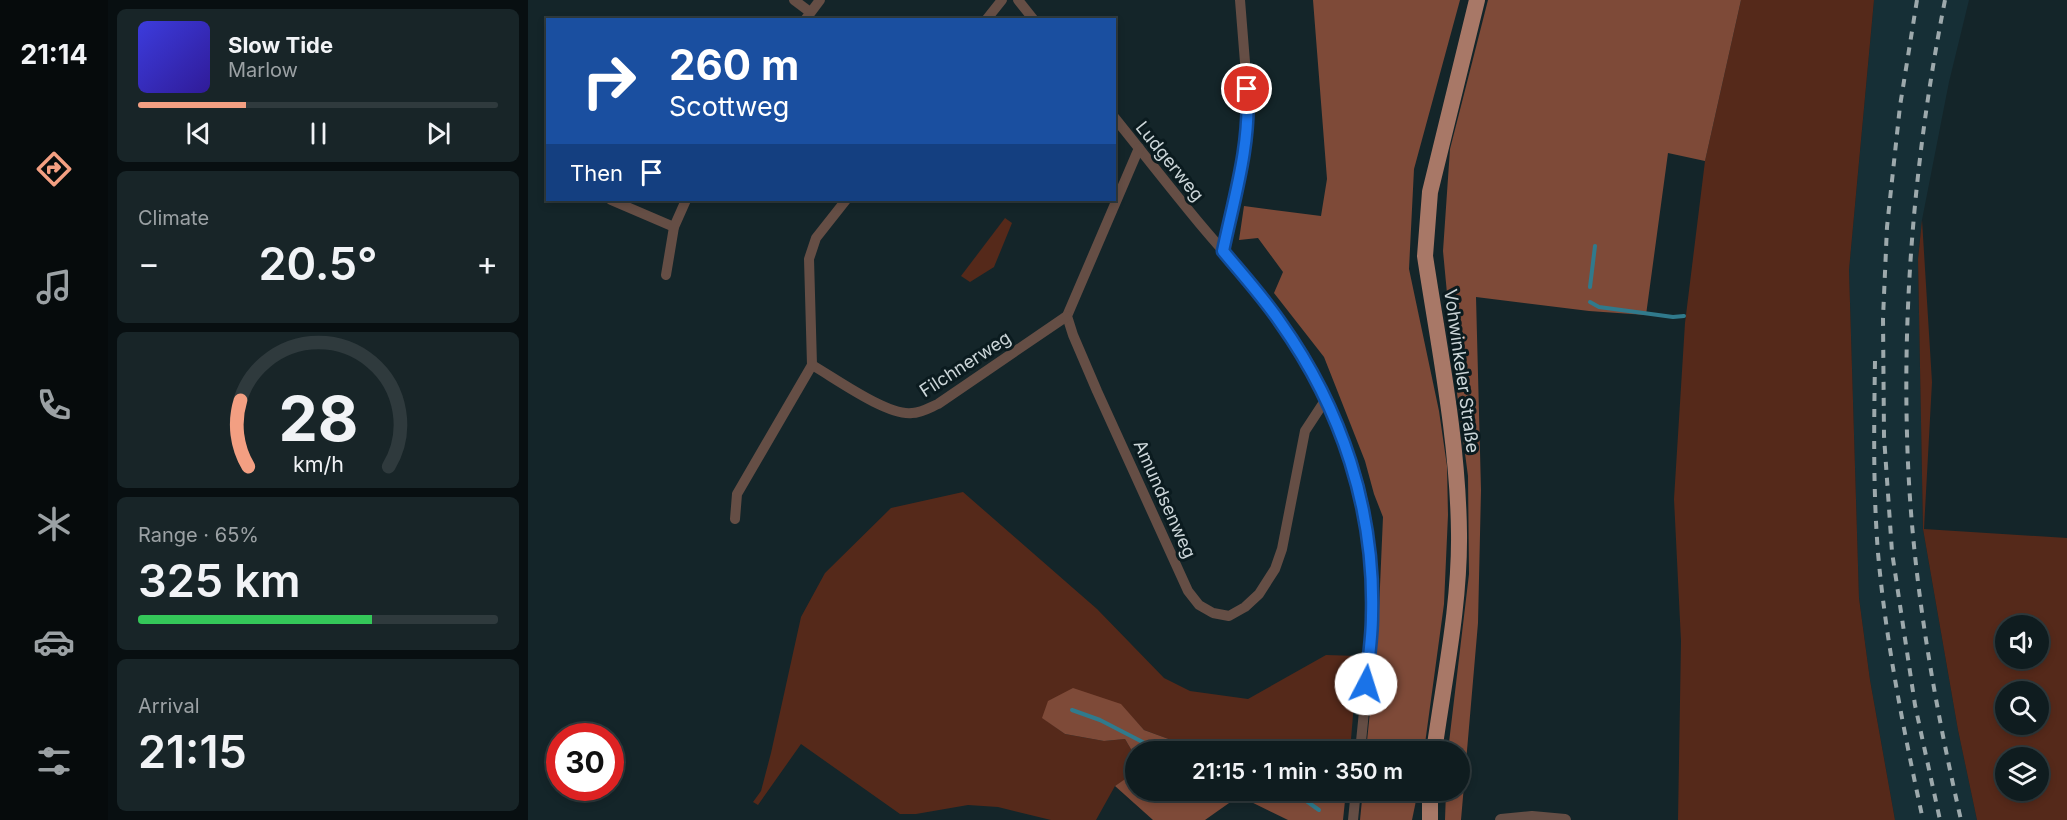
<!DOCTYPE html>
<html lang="en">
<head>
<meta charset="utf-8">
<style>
	body { margin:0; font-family:Inter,sans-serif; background:#182528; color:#f1f3f6; height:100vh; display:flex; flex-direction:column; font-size:22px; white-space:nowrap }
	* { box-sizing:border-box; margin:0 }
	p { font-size:20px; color:#9ba1a4 }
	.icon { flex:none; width:33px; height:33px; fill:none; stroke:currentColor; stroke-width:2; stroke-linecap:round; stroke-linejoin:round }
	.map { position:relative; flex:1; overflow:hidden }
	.side { display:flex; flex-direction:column; gap:9px; padding:9px; background:#080f11; width:420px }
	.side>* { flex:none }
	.top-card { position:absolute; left:18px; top:18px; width:570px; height:183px; border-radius:0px; box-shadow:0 3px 9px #0003,0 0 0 2px #2f3a3d; background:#1a4fa0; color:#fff; overflow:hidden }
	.tools { position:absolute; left:1467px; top:615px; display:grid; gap:12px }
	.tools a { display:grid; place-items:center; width:54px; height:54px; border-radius:50%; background:#0f1c1f; box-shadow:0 3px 9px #0003,0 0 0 2px #2f3a3d; font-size:30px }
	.speed { position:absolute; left:18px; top:723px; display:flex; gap:12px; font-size:30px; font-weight:700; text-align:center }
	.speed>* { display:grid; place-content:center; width:78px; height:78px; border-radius:50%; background:#0f1c1f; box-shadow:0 3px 9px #0003,0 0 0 2px #2f3a3d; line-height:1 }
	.speed .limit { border:9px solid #d22; background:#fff; color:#111 }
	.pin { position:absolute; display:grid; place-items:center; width:51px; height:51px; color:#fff; margin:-26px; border:3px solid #fff; border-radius:50%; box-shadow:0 2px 6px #0007 }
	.me { position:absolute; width:66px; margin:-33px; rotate:5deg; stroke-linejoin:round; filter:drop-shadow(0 0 4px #0008) }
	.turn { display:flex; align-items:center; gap:21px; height:126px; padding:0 24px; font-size:27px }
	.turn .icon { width:78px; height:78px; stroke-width:2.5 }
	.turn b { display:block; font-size:42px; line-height:51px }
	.then { display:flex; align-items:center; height:57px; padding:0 24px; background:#0003; gap:12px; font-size:22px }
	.big { font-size:45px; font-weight:600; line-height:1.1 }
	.side .card { flex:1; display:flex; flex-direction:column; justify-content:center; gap:9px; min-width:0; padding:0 21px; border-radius:9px; background:#182528 }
	.side .dial { align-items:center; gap:0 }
	.dial svg { height:156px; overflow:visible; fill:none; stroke:#2f3a3d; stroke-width:7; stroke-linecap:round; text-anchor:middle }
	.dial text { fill:#f1f3f6; stroke:none }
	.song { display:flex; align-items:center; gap:18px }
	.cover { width:72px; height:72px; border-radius:9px; background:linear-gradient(135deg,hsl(240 70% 55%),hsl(250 70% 35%)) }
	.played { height:6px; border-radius:3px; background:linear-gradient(90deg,#f39f82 30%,#2f3a3d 30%) }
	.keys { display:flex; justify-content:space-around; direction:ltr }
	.heat { display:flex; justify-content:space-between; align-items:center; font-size:33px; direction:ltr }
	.charge { height:9px; border-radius:4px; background:linear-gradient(90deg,#34c759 65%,#2f3a3d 0) }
	.trip { position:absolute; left:597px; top:741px; width:345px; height:60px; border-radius:30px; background:#0f1c1f; box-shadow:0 3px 9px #0003,0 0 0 2px #2f3a3d; font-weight:600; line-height:60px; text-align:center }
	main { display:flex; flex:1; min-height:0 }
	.tab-bar { display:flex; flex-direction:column; width:108px; justify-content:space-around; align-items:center; background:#060b0c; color:#9ba1a4 }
	.tab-bar .icon { width:42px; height:42px }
	.tab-bar .current { color:#f39f82 }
	.tab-bar b { font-size:27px; color:#f1f3f6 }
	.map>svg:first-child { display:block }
</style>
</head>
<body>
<main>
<nav class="tab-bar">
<b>21:14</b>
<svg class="icon current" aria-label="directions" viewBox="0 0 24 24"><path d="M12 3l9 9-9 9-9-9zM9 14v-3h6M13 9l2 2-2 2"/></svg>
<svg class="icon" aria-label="music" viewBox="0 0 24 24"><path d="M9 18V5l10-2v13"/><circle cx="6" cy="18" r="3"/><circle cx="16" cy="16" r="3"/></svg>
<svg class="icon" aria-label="phone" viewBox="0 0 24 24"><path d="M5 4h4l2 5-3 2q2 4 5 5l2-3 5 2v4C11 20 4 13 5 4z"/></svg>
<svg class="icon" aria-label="climate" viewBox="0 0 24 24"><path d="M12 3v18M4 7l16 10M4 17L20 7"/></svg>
<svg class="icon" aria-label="car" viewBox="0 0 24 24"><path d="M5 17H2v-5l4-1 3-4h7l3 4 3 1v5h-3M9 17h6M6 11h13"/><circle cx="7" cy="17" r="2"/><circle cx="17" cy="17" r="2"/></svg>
<svg class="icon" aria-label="filters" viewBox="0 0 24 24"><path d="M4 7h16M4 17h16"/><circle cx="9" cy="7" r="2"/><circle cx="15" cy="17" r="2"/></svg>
</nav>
<section class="side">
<div class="card">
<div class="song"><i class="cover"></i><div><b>Slow Tide</b><p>Marlow</p></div></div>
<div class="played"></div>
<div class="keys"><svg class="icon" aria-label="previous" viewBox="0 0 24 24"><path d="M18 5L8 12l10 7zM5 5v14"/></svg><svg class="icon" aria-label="pause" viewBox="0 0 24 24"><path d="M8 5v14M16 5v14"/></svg><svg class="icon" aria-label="next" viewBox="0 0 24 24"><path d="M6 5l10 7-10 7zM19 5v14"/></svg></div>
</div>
<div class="card"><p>Climate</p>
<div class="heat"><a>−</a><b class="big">20.5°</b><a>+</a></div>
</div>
<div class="card dial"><svg viewBox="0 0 100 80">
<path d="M14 69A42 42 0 1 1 86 69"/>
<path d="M14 69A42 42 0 0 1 10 35" stroke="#f39f82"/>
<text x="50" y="56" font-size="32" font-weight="700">28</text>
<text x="50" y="72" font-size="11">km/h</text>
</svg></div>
<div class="card"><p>Range · 65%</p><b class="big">325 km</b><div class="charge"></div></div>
<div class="card"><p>Arrival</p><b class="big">21:15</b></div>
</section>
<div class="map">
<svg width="1539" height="820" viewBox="0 0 1539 820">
	<rect width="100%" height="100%" fill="#142529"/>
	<path fill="#162f36" d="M1346,0H1441L1421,82L1394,220L1390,259L1395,529L1430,730L1449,820H1367L1342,680L1331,598L1321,270Z"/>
	<g fill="#55291a" fill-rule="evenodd">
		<path d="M1213,0H1346L1321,270L1331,598L1342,680L1367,820H1150L1153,641L1146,499L1157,323L1177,161Z"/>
		<path d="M477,218L484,223L466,267L442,282L433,276Z"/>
		<path d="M1394,220L1404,382L1396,529L1539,538V820H1449L1430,730L1395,529L1390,259ZM1478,626H1510V658H1478ZM1478,692H1510V724H1478ZM1478,758H1510V790H1478Z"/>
		<path d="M435,492L569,609L636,678L662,691L720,699L798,655L830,656L822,751H768L757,746L720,744L657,745L616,730L592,704L515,718L537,734L576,741L597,739L607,756L603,776L587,786L568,820H523L470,807L440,805L388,814H372L273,744L230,805L225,802L233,791L243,753L273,617L297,573L363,508Z"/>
	</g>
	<g fill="#7e4a38">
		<path d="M785,0H932L886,169L881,269L911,411L919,466L920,515L916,604L896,751H838L850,632L855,517L846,494L837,461L796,357L746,293L755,272L730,238L711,240L716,206L793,216L799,179Z"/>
		<path d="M960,0H1213L1177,161L1140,153L1118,315L1061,311L948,297L953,490L950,623L933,820H917L918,791L932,790V752L920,751L941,574L940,476L927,378L915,251L922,149Z"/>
		<path d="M545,688L593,704L616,730L657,745L720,744L757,746L768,751L608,752V790L818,791L815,820H760L711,796L677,820H625L587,786L603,775L607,756L597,739L576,741L537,734L514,718L520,701Z"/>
		<path d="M835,790L890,791L884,820H832Z"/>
	</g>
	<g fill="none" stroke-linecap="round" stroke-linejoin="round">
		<g stroke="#307a8c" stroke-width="4">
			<path d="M1062,287L1067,246"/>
			<path d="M1062,302L1071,307L1145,317L1156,316"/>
			<path d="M544,710L572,720L634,752"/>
			<path d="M763,790L791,810"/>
		</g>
		<g stroke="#654e45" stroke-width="10">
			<path d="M266,0L282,12"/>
			<path d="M490,0L506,20"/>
			<path d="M277,20L292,0"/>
			<path d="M458,20L474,0"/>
			<path d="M586,117C615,153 643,189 672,224C699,256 728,288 752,322C795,383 830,455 840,530C849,604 839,678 832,752"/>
			<path d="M611,148L539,316L545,335L569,391L660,591L671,605L685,613L701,616L717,607L731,594L747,569L754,549L777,431L798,399"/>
			<path d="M83,200L146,227"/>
			<path d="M695,251L717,151L721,112L712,0"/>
			<path d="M138,275L146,227L158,200"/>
			<path d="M284,365C307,378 359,416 384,413C393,413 401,408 410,404L539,316"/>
			<path d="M207,519L209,494L284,365L281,259L288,238L318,200"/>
			<path d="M825,820L828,790"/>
		</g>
		<path stroke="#654e45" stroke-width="12" d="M973,820L1004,817L1037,820"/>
		<g stroke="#a87867" stroke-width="16">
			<path d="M906,752C916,679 932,606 931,533C930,440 911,348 897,256L902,192L949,0"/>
			<path d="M902,820V790"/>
		</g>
		<g stroke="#9da9ac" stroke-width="4" stroke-dasharray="8 8" stroke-linecap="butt">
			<path d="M1389,0L1372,106L1359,227L1355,318L1356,436L1364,552L1387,705L1412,820"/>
			<path d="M1417,0C1389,142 1375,289 1379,434C1382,564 1404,693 1433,820"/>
			<path d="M1347,361C1346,425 1345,489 1350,553C1358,643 1376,732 1395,820"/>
		</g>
	</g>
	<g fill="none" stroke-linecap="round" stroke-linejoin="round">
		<g stroke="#114b97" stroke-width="15">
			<path id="route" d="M719,89C723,144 706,198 695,251C714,274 735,297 752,322C814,409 847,510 844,616C844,639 840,662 838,684"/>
		</g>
		<use href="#route" stroke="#1a73e8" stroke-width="10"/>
	</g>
	<g text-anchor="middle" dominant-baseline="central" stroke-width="6" stroke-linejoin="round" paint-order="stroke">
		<g font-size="18" fill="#ccd6d9" stroke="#0b1b1f">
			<text transform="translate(642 161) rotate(51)">Ludgerweg</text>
			<text transform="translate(437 364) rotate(-33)">Filchnerweg</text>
			<text transform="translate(934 371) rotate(82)">Vohwinkeler Straße</text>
			<text transform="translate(637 499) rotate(66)">Amundsenweg</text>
		</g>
	</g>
</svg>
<div class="tools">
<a><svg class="icon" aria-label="sound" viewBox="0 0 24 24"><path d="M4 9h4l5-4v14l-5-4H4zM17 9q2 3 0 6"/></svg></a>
<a><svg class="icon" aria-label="search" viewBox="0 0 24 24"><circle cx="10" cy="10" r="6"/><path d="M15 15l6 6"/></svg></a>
<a><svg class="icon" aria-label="layers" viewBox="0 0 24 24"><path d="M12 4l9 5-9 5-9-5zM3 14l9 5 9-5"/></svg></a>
</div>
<div class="speed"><div class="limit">30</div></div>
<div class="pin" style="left:719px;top:89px;background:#d93025"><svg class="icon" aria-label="arrive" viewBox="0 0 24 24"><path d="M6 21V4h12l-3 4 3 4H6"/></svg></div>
<svg class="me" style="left:838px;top:684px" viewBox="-20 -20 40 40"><circle r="19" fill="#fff"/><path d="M0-13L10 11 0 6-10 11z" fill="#1a73e8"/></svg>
<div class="trip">21:15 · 1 min · 350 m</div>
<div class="top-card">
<div class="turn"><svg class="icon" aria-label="right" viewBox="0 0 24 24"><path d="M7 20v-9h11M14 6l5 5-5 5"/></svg><div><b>260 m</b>Scottweg</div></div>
<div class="then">Then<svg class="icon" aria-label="arrive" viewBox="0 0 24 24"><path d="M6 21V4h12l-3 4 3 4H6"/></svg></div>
</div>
</div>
</main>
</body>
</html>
